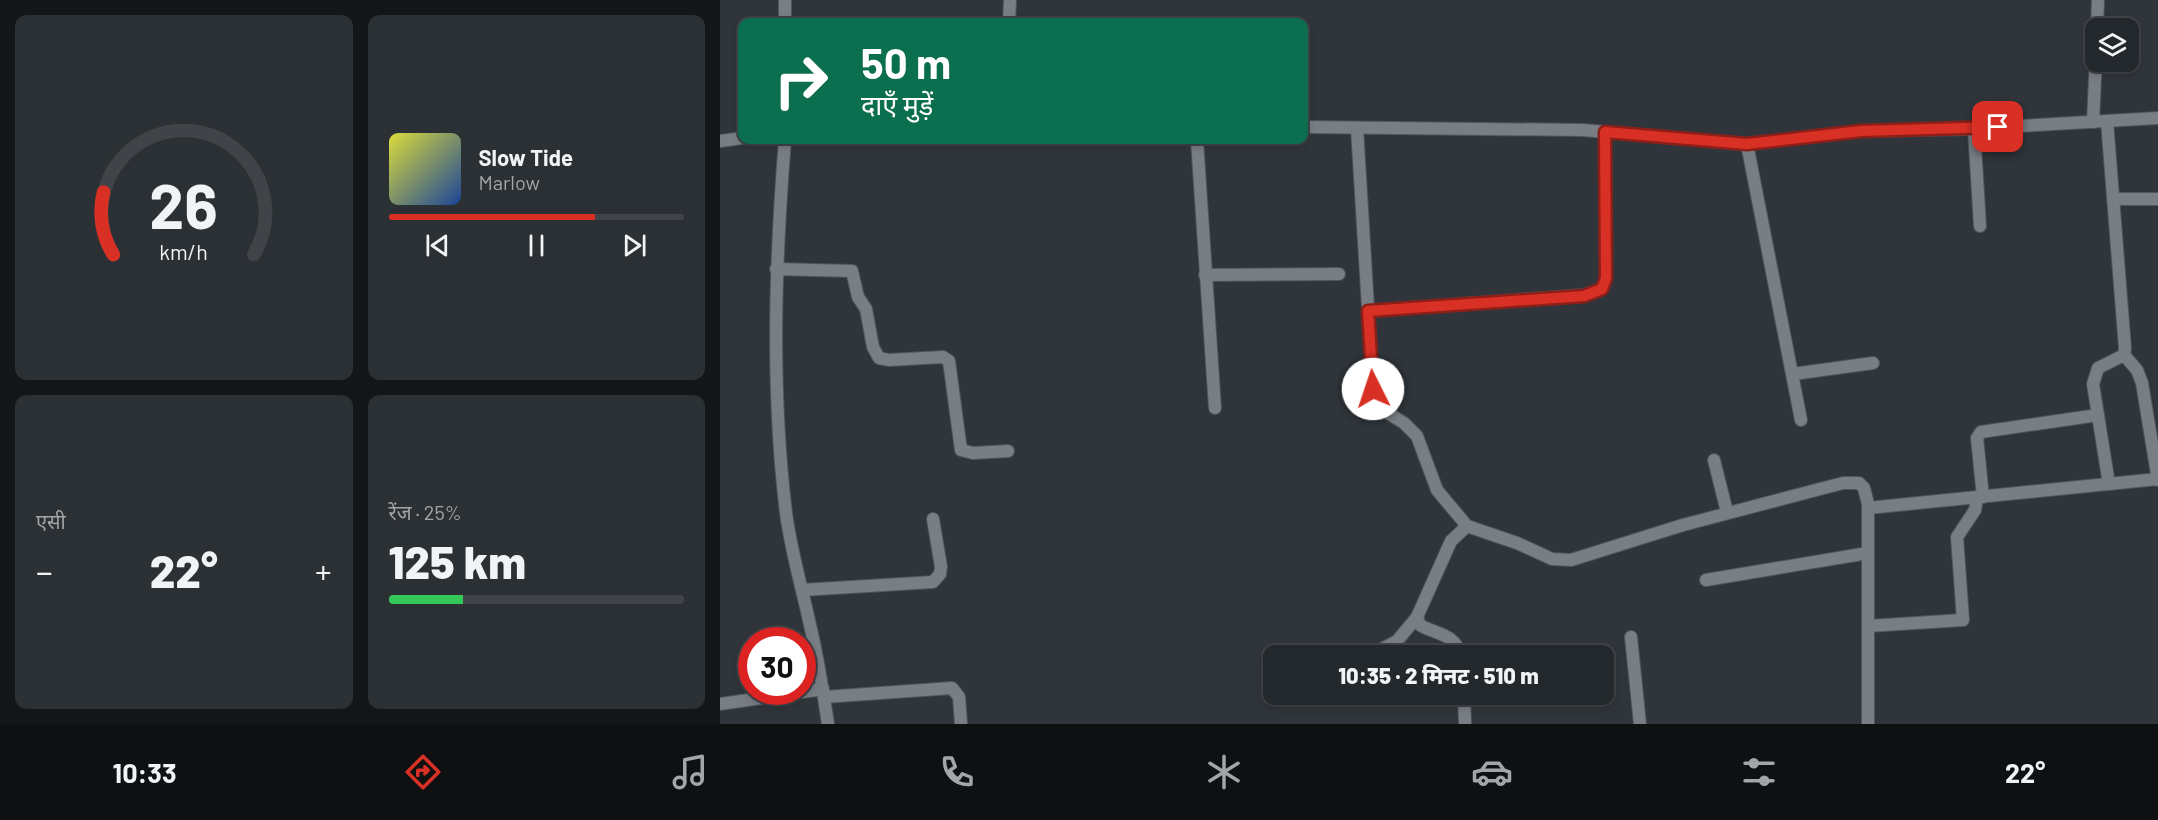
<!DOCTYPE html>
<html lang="hi">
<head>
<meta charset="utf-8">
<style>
	body { margin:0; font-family:Barlow,"Noto Sans Devanagari",sans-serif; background:#2b3034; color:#f1f3f6; height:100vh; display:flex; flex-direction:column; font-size:22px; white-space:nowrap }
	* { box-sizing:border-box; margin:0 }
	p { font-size:20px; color:#a3a6a9 }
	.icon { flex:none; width:33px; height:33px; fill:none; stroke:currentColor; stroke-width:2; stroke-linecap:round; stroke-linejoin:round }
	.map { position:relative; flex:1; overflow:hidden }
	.panel { display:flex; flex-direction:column; gap:15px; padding:15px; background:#131618; width:720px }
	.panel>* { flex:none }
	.banner { position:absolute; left:18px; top:18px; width:570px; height:126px; border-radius:12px; box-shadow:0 3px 9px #0003,0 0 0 2px #404448; background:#0b6e4f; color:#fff; overflow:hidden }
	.fabs { position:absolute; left:1365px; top:18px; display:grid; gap:12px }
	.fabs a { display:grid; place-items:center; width:54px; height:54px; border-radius:12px; background:#23282c; box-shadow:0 3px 9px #0003,0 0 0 2px #404448; font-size:30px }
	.speed { position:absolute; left:18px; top:627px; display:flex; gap:12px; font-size:30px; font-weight:700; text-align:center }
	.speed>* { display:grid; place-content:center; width:78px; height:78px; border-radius:50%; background:#23282c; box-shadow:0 3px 9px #0003,0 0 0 2px #404448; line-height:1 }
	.speed .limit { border:9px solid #d22; background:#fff; color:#111 }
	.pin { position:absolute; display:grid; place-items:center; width:51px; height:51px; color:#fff; margin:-26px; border-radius:12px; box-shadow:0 3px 9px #0006 }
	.me { position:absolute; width:66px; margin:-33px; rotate:356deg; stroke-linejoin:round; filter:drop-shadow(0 0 4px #0008) }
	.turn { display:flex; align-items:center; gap:21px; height:126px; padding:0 24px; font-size:27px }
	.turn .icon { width:78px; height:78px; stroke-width:2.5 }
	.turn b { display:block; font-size:42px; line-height:51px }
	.big { font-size:45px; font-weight:800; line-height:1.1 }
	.panel .card { flex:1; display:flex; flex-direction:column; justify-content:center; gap:9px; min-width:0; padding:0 21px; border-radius:12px; background:#2b3034 }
	.panel .dial { align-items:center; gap:0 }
	.dial svg { height:156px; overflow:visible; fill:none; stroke:#404448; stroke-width:7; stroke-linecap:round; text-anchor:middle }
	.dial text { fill:#f1f3f6; stroke:none }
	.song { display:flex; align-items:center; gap:18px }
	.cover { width:72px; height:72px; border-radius:9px; background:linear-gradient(135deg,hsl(60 70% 55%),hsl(220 70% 35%)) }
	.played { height:6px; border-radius:3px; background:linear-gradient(90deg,#d93025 70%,#404448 70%) }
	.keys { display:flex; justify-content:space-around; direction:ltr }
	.heat { display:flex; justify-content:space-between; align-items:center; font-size:33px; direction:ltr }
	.charge { height:9px; border-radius:4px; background:linear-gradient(90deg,#34c759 25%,#404448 0) }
	.panel .tiles { flex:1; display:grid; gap:15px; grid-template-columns:repeat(2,1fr) }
	.trip { position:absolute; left:543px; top:645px; width:351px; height:60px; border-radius:12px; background:#23282c; box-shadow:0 3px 9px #0003,0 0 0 2px #404448; font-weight:800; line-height:60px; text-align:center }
	.tabs { display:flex; height:96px; justify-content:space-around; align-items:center; background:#0e1012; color:#a3a6a9 }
	.tabs .icon { width:42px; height:42px }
	.tabs .selected { color:#d93025 }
	.tabs b { font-size:27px; color:#f1f3f6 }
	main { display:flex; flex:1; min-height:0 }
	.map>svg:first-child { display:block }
</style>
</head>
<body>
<main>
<section class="panel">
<div class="tiles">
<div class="card dial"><svg viewBox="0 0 100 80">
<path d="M14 69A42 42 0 1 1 86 69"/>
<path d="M14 69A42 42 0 0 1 9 37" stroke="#d93025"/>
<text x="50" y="56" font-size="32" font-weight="700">26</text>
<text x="50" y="72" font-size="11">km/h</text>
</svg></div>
<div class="card">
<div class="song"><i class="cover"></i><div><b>Slow Tide</b><p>Marlow</p></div></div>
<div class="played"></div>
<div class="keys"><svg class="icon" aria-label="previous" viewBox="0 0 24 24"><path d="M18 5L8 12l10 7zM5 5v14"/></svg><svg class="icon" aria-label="pause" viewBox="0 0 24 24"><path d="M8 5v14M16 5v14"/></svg><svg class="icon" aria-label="next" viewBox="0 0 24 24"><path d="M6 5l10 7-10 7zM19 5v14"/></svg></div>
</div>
<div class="card"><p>एसी</p>
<div class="heat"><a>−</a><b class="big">22°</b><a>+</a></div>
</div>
<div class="card"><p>रेंज · 25%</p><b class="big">125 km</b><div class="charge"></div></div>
</div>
</section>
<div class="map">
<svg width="1438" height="724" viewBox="0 0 1438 724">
	<rect width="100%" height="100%" fill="#2f353a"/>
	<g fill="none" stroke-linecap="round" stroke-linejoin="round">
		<g stroke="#4f5558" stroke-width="14">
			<g id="minor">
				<path d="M65,0V22"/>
				<path d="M289,22L290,0"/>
				<path d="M1377,28L1378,0"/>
				<path d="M1387,121L1405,348L1404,355L1378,368L1373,384L1389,484"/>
				<path d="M1373,122L1376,57"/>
				<path d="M584,127L863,130L1027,144L1141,131L1247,129L1438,118"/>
				<path d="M637,128L653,389L663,410L684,423L697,436L717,490L747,526L797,543L832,559L851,560L963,525L1123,483H1139L1144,488L1148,504V724"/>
				<path d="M1254,129L1260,226"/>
				<path d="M65,140C55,264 51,389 66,513C71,551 82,588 90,625C98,658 103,691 108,724"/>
				<path d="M477,140L495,408"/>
				<path d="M0,141L22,138"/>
				<path d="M1027,144L1081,420"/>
				<path d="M1393,199H1438"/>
				<path d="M56,269L132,271L138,297L146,309L153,347L159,358L169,360L223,357L229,361L241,450L253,453L288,451"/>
				<path d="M485,275L619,274"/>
				<path d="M648,311L864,295L882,289L886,278L885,132"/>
				<path d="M1404,355L1417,370L1422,383L1438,480"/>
				<path d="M1073,374L1153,363"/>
				<path d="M994,460L1007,512"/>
				<path d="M1263,497L1257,438L1261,432L1378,415"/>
				<path d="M1148,508L1438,479"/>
				<path d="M986,580L1148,553"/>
				<path d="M82,590L213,582L220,574L221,567L213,519"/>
				<path d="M1148,626L1243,620L1237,537L1255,510L1257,498"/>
				<path d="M911,637L920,724"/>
				<path d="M655,656L660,650L677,641L697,617"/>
				<path d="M741,656C735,633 717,635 700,625L697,617L731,541L747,526"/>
				<path d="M744,694L745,724"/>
				<path d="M104,697L232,688L239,697L241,724"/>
				<path d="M0,704L103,689"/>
			</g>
		</g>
		<use href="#minor" stroke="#787e84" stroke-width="12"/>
	</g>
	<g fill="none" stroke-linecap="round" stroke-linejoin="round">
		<g stroke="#8d1f18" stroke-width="15">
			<path id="route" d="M653,389L648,311L864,296L882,289L886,278L885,132L1027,144L1141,131L1278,127"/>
		</g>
		<use href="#route" stroke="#d93025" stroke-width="10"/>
	</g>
</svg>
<div class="fabs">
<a><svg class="icon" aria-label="layers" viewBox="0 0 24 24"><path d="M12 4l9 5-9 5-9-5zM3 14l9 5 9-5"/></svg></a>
</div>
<div class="speed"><div class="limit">30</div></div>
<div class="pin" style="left:1278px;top:127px;background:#d93025"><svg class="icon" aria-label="arrive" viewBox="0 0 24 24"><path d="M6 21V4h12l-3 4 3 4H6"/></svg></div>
<svg class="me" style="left:653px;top:389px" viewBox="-20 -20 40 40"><circle r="19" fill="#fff"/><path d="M0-13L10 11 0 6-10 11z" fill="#d93025"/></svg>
<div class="trip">10:35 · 2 मिनट · 510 m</div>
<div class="banner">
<div class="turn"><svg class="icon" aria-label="right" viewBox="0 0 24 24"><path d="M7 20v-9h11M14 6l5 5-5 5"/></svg><div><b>50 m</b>दाएँ मुड़ें</div></div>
</div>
</div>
</main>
<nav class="tabs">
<b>10:33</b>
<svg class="icon selected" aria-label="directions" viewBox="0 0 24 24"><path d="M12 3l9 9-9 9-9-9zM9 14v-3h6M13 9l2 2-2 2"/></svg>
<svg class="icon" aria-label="music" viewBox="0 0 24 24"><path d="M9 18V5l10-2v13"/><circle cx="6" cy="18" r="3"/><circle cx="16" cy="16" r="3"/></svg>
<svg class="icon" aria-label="phone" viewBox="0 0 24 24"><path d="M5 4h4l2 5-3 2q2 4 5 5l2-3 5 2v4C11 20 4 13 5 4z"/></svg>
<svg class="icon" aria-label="climate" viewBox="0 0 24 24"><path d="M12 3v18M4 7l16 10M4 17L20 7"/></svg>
<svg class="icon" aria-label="car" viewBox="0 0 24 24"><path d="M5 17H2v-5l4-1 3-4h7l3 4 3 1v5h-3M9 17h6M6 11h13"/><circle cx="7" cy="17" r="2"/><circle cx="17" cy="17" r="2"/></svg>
<svg class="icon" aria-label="filters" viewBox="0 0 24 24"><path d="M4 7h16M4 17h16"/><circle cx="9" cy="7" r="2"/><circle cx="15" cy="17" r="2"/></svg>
<b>22°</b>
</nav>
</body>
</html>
